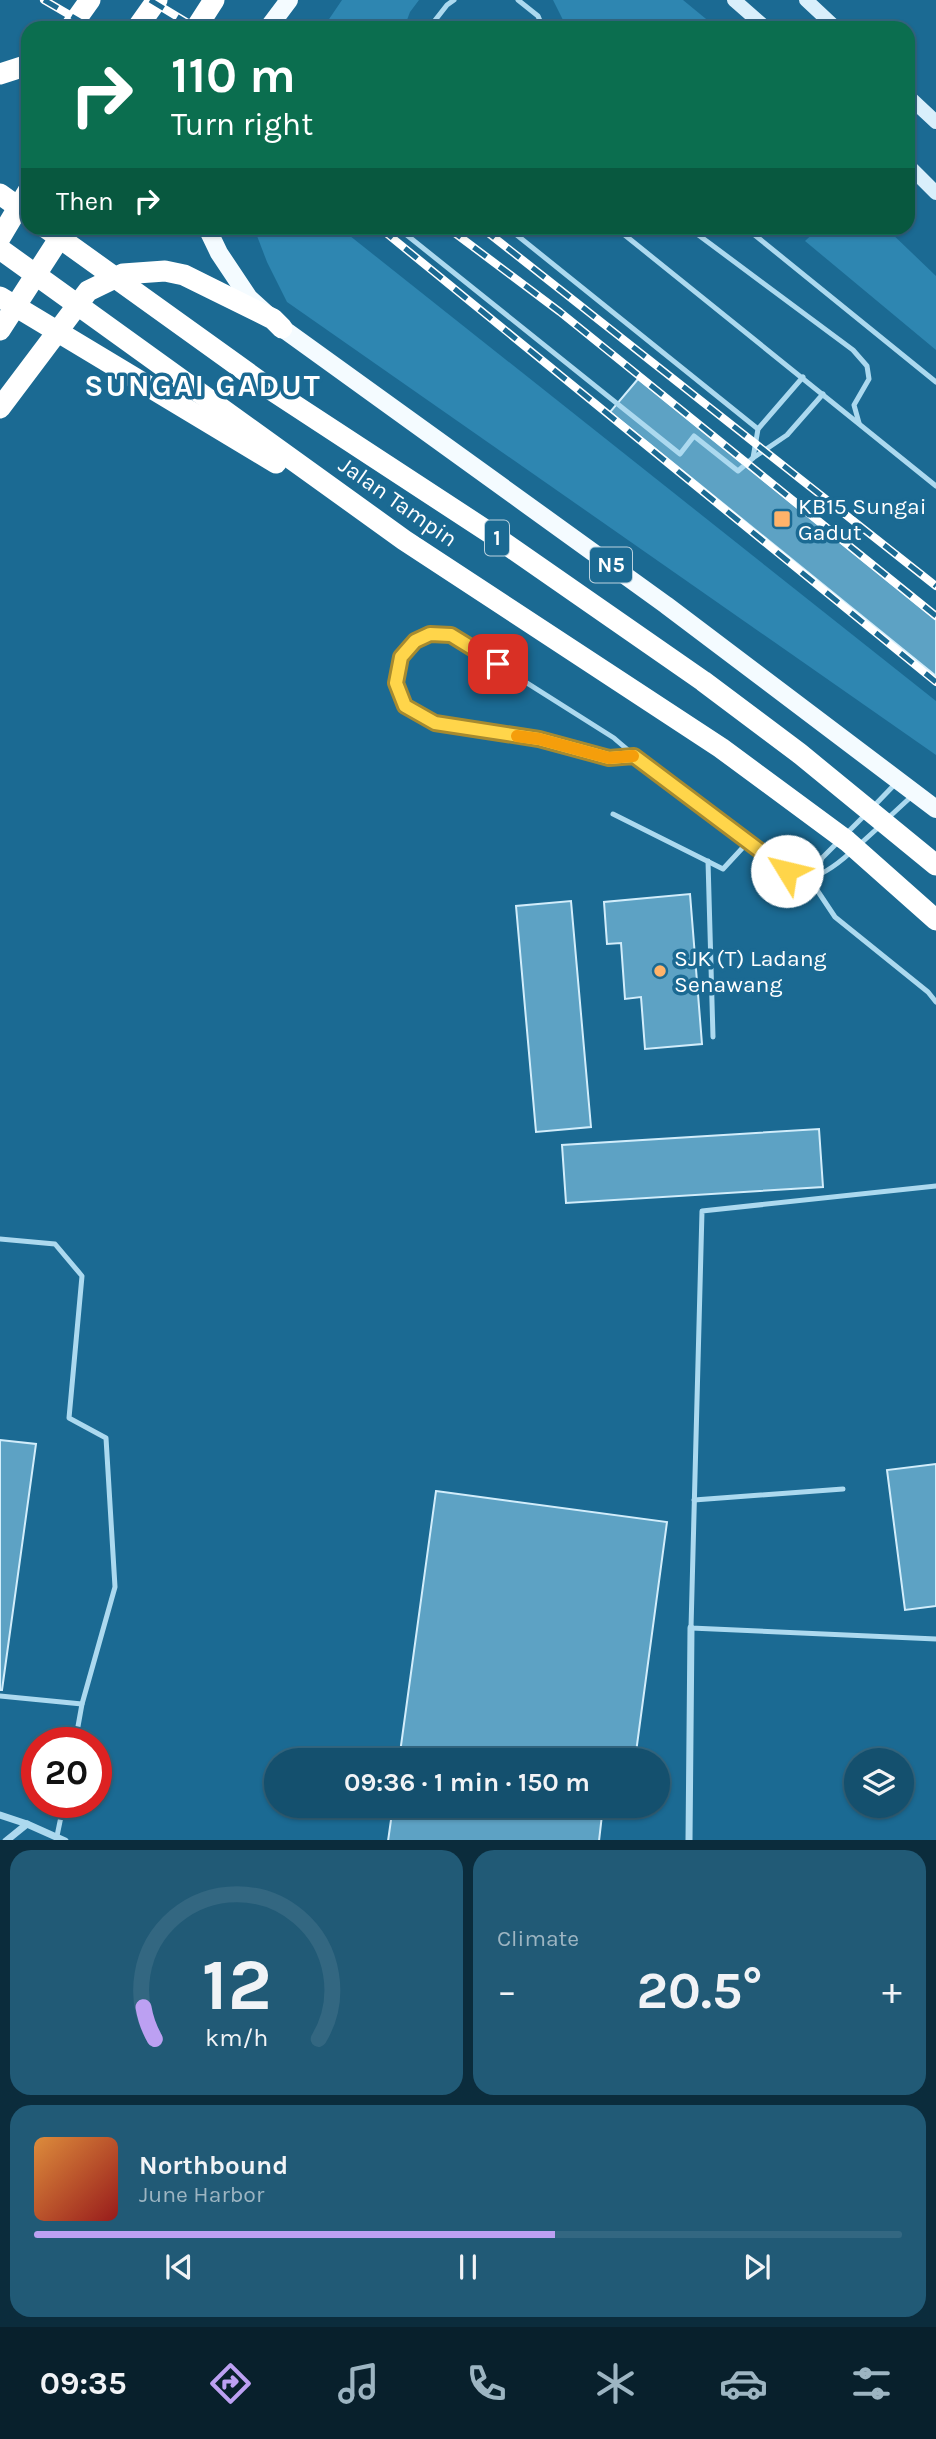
<!DOCTYPE html>
<html lang="en">
<head>
<meta charset="utf-8">
<style>
	body { margin:0; font-family:Karla,sans-serif; background:#215a76; color:#f1f3f6; height:100vh; display:flex; flex-direction:column; font-size:26px; white-space:nowrap }
	* { box-sizing:border-box; margin:0 }
	p { font-size:23px; color:#9db5c2 }
	.icon { flex:none; width:38px; height:38px; fill:none; stroke:currentColor; stroke-width:2; stroke-linecap:round; stroke-linejoin:round }
	.map { position:relative; height:1840px; overflow:hidden }
	.sheet { display:flex; flex-direction:column; gap:10px; padding:10px; background:#0b2c3c; flex:1 }
	.sheet>* { flex:none }
	.hud { position:absolute; left:21px; top:21px; width:894px; height:214px; border-radius:21px; box-shadow:0 2px 5px #0004,0 0 0 2px #336781; background:#0b6e4f; color:#fff; overflow:hidden }
	.tools { position:absolute; left:844px; top:1748px; display:grid; gap:14px }
	.tools a { display:grid; place-items:center; width:70px; height:70px; border-radius:50%; background:#14506e; box-shadow:0 2px 5px #0004,0 0 0 2px #336781; font-size:35px }
	.speed { position:absolute; left:21px; top:1727px; display:flex; gap:14px; font-size:35px; font-weight:700; text-align:center }
	.speed>* { display:grid; place-content:center; width:91px; height:91px; border-radius:50%; background:#14506e; box-shadow:0 2px 5px #0004,0 0 0 2px #336781; line-height:1 }
	.speed .limit { border:10px solid #d22; background:#fff; color:#111 }
	.pin { position:absolute; display:grid; place-items:center; width:60px; height:60px; color:#fff; margin:-30px; border-radius:14px; box-shadow:0 4px 10px #0006 }
	.me { position:absolute; width:77px; margin:-38px; rotate:306deg; stroke-linejoin:round; filter:drop-shadow(0 0 5px #0008) }
	.turn { display:flex; align-items:center; gap:24px; height:147px; padding:0 35px; font-size:32px }
	.turn .icon { width:91px; height:91px; stroke-width:2.5 }
	.turn b { display:block; font-size:49px; line-height:60px }
	.then { display:flex; align-items:center; height:66px; padding:0 35px; background:#0003; gap:14px; font-size:26px }
	.big { font-size:52px; font-weight:700; line-height:1.1 }
	.sheet .card { flex:1; display:flex; flex-direction:column; justify-content:center; gap:10px; min-width:0; padding:0 24px; border-radius:21px; background:#215a76 }
	.sheet .dial { align-items:center; gap:0 }
	.dial svg { height:182px; overflow:visible; fill:none; stroke:#336781; stroke-width:7; stroke-linecap:round; text-anchor:middle }
	.dial text { fill:#f1f3f6; stroke:none }
	.song { display:flex; align-items:center; gap:21px }
	.cover { width:84px; height:84px; border-radius:10px; background:linear-gradient(135deg,hsl(30 70% 55%),hsl(0 70% 35%)) }
	.played { height:7px; border-radius:4px; background:linear-gradient(90deg,#bca0f2 60%,#336781 60%) }
	.keys { display:flex; justify-content:space-around; direction:ltr }
	.heat { display:flex; justify-content:space-between; align-items:center; font-size:38px; direction:ltr }
	.sheet .tiles { flex:1; display:grid; gap:10px; grid-template-columns:1fr 1fr }
	.card:last-child { grid-column:span 2 }
	.trip { position:absolute; left:264px; top:1748px; width:406px; height:70px; border-radius:35px; background:#14506e; box-shadow:0 2px 5px #0004,0 0 0 2px #336781; font-weight:700; line-height:70px; text-align:center }
	.dock { display:flex; height:112px; justify-content:space-around; align-items:center; background:#08202c; color:#9db5c2 }
	.dock .icon { width:49px; height:49px }
	.dock .current { color:#bca0f2 }
	.dock b { font-size:32px; color:#f1f3f6 }
	.map>svg:first-child { display:block }
</style>
</head>
<body>
<div class="map">
<svg width="936" height="1841" viewBox="0 0 936 1841">
	<rect width="100%" height="100%" fill="#1b6a93"/>
	<g fill="#2e86b1">
		<path d="M342,0H419L410,12L404,28H323Z"/>
		<path d="M553,0H683L717,28H567Z"/>
		<path d="M254,228H340L936,701V755L287,302L267,262Z"/>
		<path d="M819,228H886L936,276V350L805,241Z"/>
	</g>
	<g fill="#5da2c4" stroke="#d2edfb" stroke-width="2">
		<path d="M638,379L936,620V676L610,412Z"/>
		<path d="M690,894L702,1044L645,1049L641,997L625,999L621,943L607,944L604,902Z"/>
		<path d="M571,901L591,1127L536,1132L516,906Z"/>
		<path d="M819,1129L823,1187L566,1203L562,1145Z"/>
		<path d="M0,1440L36,1444L2,1690H0Z"/>
		<path d="M936,1464V1606L905,1610L887,1470Z"/>
		<path d="M436,1491L667,1522L635,1760H399Z"/>
		<path d="M393,1806H603L599,1841H388Z"/>
	</g>
	<g fill="none" stroke-linecap="round" stroke-linejoin="round">
		<g stroke="#acd9ef" stroke-width="5">
			<path d="M518,0L538,16L543,28"/>
			<path d="M429,28L447,5L454,0"/>
			<path d="M398,228L680,454L694,436L738,471L753,458L787,435L823,394"/>
			<path d="M508,228L758,429"/>
			<path d="M616,228L936,486"/>
			<path d="M689,228L853,350L867,366L869,379L854,405L859,423"/>
			<path d="M746,228L936,382"/>
			<path d="M753,458L758,429L803,377"/>
			<path d="M634,756L609,758L539,739L435,723L405,706L396,683L401,657L415,641L430,634L451,635L614,738C636,758 788,879 806,878C821,877 840,862 851,852"/>
			<path d="M872,808L897,782"/>
			<path d="M613,814L723,869L748,842"/>
			<path d="M887,819L913,795"/>
			<path d="M845,835L865,815"/>
			<path d="M859,845L880,826"/>
			<path d="M708,861L713,1037"/>
			<path d="M817,873L822,858L838,842"/>
			<path d="M809,878L835,917L928,992L936,1002"/>
			<path d="M936,1186L702,1211L691,1628L936,1639"/>
			<path d="M0,1239L55,1244L82,1276L69,1418L106,1438L115,1587L82,1704L75,1743"/>
			<path d="M694,1500L843,1489"/>
			<path d="M0,1696L82,1704"/>
			<path d="M57,1836L64,1802"/>
		</g>
		<g stroke="#acd9ef" stroke-width="7">
			<path d="M0,1815L27,1824L65,1841"/>
			<path d="M6,1841L27,1824"/>
			<path d="M689,1841L691,1628"/>
		</g>
		<g stroke="#d9effb" stroke-width="14">
			<path d="M734,0L766,28"/>
			<path d="M806,0L836,28"/>
			<path d="M908,96L936,122"/>
			<path d="M908,165L936,193"/>
		</g>
		<g stroke="#f4fbff" stroke-width="18">
			<path d="M268,28L289,0"/>
			<path d="M207,228L219,253L249,298L282,328L666,605L936,809"/>
		</g>
		<g stroke="#fff" stroke-width="21">
			<path d="M70,28L90,0"/>
			<path d="M137,28L157,0"/>
			<path d="M196,28L214,0"/>
			<path d="M0,74L28,65"/>
			<path d="M0,238L28,191"/>
			<path d="M0,330L66,228"/>
			<path d="M0,408L88,291L123,274L165,271L184,275L273,319L282,328"/>
		</g>
		<g stroke="#fff" stroke-width="8">
			<g id="rail">
				<path d="M44,0L92,28"/>
				<path d="M150,0L196,28"/>
				<path d="M380,228L936,682"/>
				<path d="M448,228L560,312L936,616"/>
				<path d="M482,228L936,586"/>
			</g>
		</g>
		<use href="#rail" stroke="#1b6a93" stroke-width="5" stroke-dasharray="16" stroke-linecap="butt"/>
		<g stroke="#fff" stroke-width="21">
			<path d="M0,194L28,214"/>
			<path d="M46,228L273,391L490,533L703,681L799,753L936,865"/>
			<path d="M0,249L404,540L721,748L847,841L936,920"/>
			<path d="M0,297L276,463"/>
		</g>
	</g>
	<g fill="none" stroke-linecap="round" stroke-linejoin="round">
		<g stroke="#a68a30" stroke-width="18">
			<path id="route" d="M498,664L451,635L430,634L415,641L401,657L396,683L405,706L435,723L539,739L609,758L634,756L787,871"/>
		</g>
		<use href="#route" stroke="#ffd54a" stroke-width="12"/>
		<path stroke="#f59e0b" stroke-width="12" d="M517,736L539,739L609,758L633,756"/>
	</g>
	<g fill="#ffb36a" stroke="#1b6a93" stroke-width="2.5">
		<rect x="773" y="510" width="18" height="18" rx="3.5"/>
		<circle cx="660" cy="971" r="7"/>
	</g>
	<g text-anchor="middle" dominant-baseline="central" stroke-width="7" stroke-linejoin="round" paint-order="stroke">
		<g fill="#1b6a93" stroke="#bbd2df" stroke-width="2">
			<rect x="485" y="520.5" width="24" height="35" rx="5"/>
			<rect x="590" y="547.5" width="42" height="35" rx="5"/>
		</g>
		<g font-size="21" font-weight="bold" fill="#fff">
			<text x="497" y="538">1</text>
			<text x="611" y="565">N5</text>
		</g>
		<g font-size="23" fill="#fff" stroke="#1b6a93">
			<text transform="translate(398 502) rotate(35)">Jalan Tampin</text>
		</g>
		<g font-size="23" fill="#fff" stroke="#1b6a93" text-anchor="start">
			<text x="798" y="506">KB15 Sungai<tspan x="798" dy="26">Gadut</tspan></text>
			<text x="674" y="958">SJK (T) Ladang<tspan x="674" dy="26">Senawang</tspan></text>
		</g>
		<g font-size="30" font-weight="bold" letter-spacing="2" fill="#fff" stroke="#1b6a93">
			<text x="203" y="386">SUNGAI GADUT</text>
		</g>
	</g>
</svg>
<div class="tools">
<a><svg class="icon" aria-label="layers" viewBox="0 0 24 24"><path d="M12 4l9 5-9 5-9-5zM3 14l9 5 9-5"/></svg></a>
</div>
<div class="speed"><div class="limit">20</div></div>
<div class="pin" style="left:498px;top:664px;background:#d93025"><svg class="icon" aria-label="arrive" viewBox="0 0 24 24"><path d="M6 21V4h12l-3 4 3 4H6"/></svg></div>
<svg class="me" style="left:787px;top:871px" viewBox="-20 -20 40 40"><circle r="19" fill="#fff"/><path d="M0-13L10 11 0 6-10 11z" fill="#ffd54a"/></svg>
<div class="trip">09:36 · 1 min · 150 m</div>
<div class="hud">
<div class="turn"><svg class="icon" aria-label="right" viewBox="0 0 24 24"><path d="M7 20v-9h11M14 6l5 5-5 5"/></svg><div><b>110 m</b>Turn right</div></div>
<div class="then">Then<svg class="icon" aria-label="right" viewBox="0 0 24 24"><path d="M7 20v-9h11M14 6l5 5-5 5"/></svg></div>
</div>
</div>
<section class="sheet">
<div class="tiles">
<div class="card dial"><svg viewBox="0 0 100 80">
<path d="M14 69A42 42 0 1 1 86 69"/>
<path d="M14 69A42 42 0 0 1 9 55" stroke="#bca0f2"/>
<text x="50" y="56" font-size="32" font-weight="700">12</text>
<text x="50" y="72" font-size="11">km/h</text>
</svg></div>
<div class="card"><p>Climate</p>
<div class="heat"><a>−</a><b class="big">20.5°</b><a>+</a></div>
</div>
<div class="card">
<div class="song"><i class="cover"></i><div><b>Northbound</b><p>June Harbor</p></div></div>
<div class="played"></div>
<div class="keys"><svg class="icon" aria-label="previous" viewBox="0 0 24 24"><path d="M18 5L8 12l10 7zM5 5v14"/></svg><svg class="icon" aria-label="pause" viewBox="0 0 24 24"><path d="M8 5v14M16 5v14"/></svg><svg class="icon" aria-label="next" viewBox="0 0 24 24"><path d="M6 5l10 7-10 7zM19 5v14"/></svg></div>
</div>
</div>
</section>
<nav class="dock">
<b>09:35</b>
<svg class="icon current" aria-label="directions" viewBox="0 0 24 24"><path d="M12 3l9 9-9 9-9-9zM9 14v-3h6M13 9l2 2-2 2"/></svg>
<svg class="icon" aria-label="music" viewBox="0 0 24 24"><path d="M9 18V5l10-2v13"/><circle cx="6" cy="18" r="3"/><circle cx="16" cy="16" r="3"/></svg>
<svg class="icon" aria-label="phone" viewBox="0 0 24 24"><path d="M5 4h4l2 5-3 2q2 4 5 5l2-3 5 2v4C11 20 4 13 5 4z"/></svg>
<svg class="icon" aria-label="climate" viewBox="0 0 24 24"><path d="M12 3v18M4 7l16 10M4 17L20 7"/></svg>
<svg class="icon" aria-label="car" viewBox="0 0 24 24"><path d="M5 17H2v-5l4-1 3-4h7l3 4 3 1v5h-3M9 17h6M6 11h13"/><circle cx="7" cy="17" r="2"/><circle cx="17" cy="17" r="2"/></svg>
<svg class="icon" aria-label="filters" viewBox="0 0 24 24"><path d="M4 7h16M4 17h16"/><circle cx="9" cy="7" r="2"/><circle cx="15" cy="17" r="2"/></svg>
</nav>
</body>
</html>
